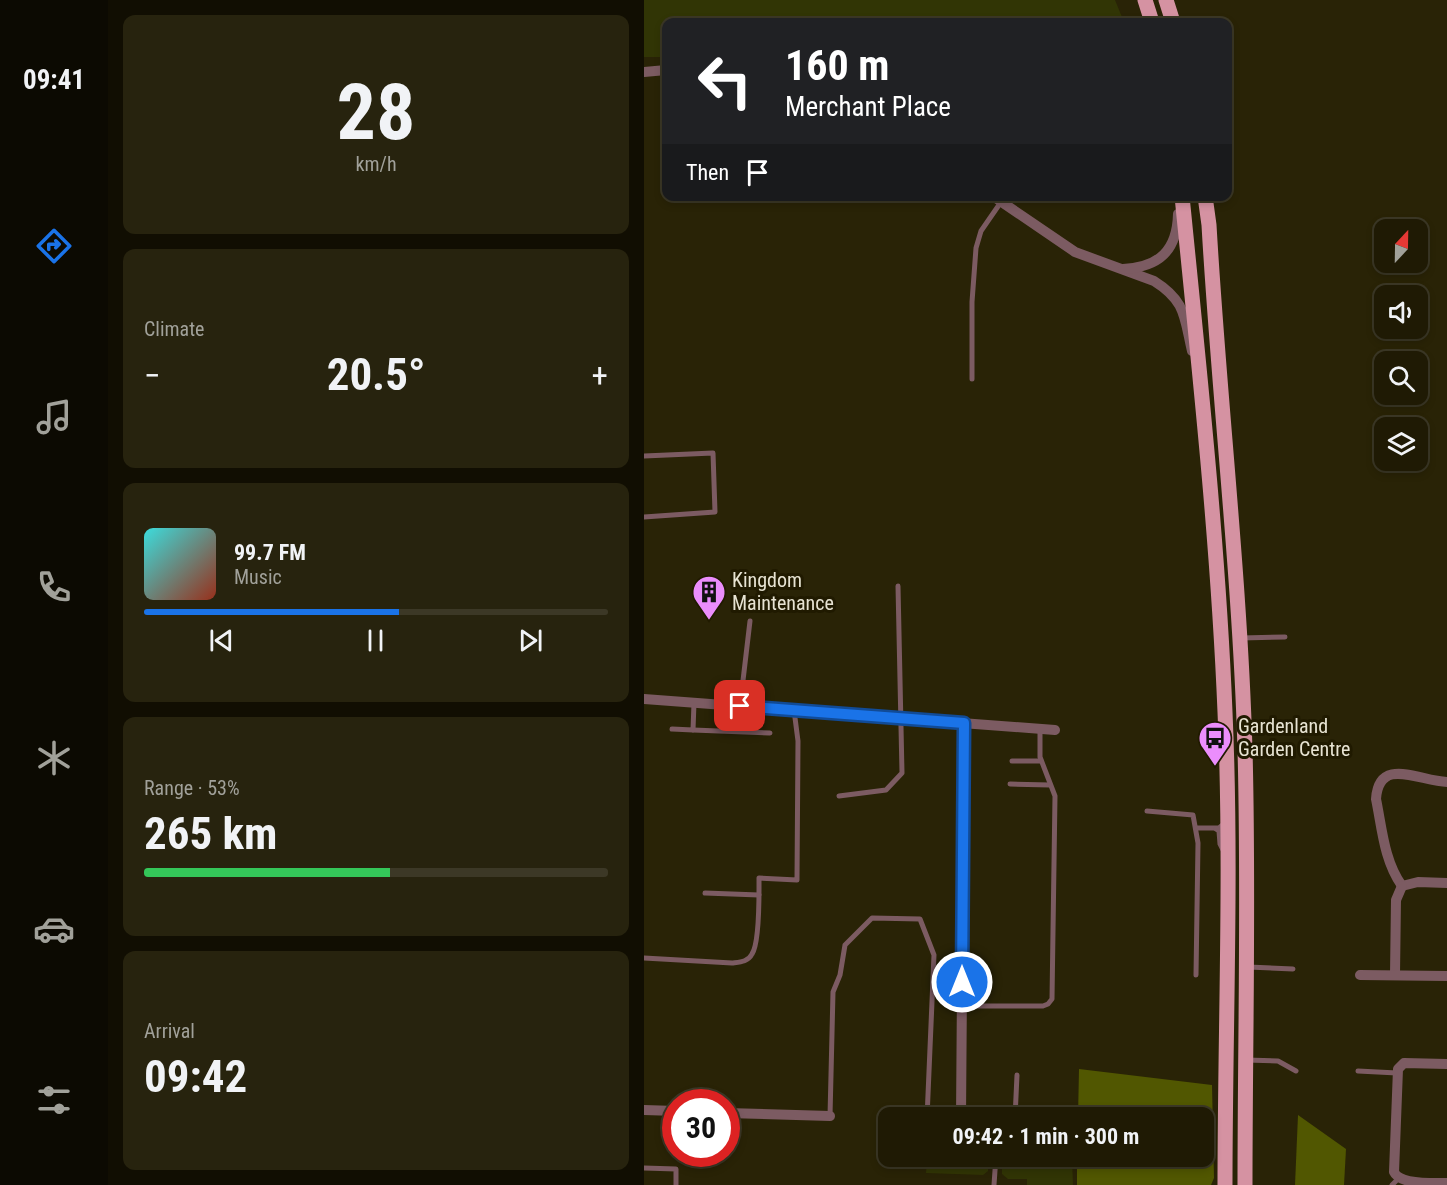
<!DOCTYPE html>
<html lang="en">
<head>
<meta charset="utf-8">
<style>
	body { margin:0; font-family:"Roboto Condensed",sans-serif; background:#27230e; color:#f1f3f6; height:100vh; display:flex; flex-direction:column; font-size:22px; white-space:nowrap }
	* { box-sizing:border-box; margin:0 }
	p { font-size:20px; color:#a1a19a }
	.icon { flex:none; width:33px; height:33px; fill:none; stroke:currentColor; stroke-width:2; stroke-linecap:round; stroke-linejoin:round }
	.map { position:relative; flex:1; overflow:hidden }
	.panel { display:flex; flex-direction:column; gap:15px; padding:15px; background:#110e02; width:536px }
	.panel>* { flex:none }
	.hud { position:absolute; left:18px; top:18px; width:570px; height:183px; border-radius:12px; box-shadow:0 3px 9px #0003,0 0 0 2px #3c3826; background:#202124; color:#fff; overflow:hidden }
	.needle { width:39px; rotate:22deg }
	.buttons { position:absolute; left:730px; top:219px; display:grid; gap:12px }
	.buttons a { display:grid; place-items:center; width:54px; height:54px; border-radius:12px; background:#1f1a04; box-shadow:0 3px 9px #0003,0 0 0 2px #3c3826; font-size:30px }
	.speed { position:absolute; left:18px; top:1089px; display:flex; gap:12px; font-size:30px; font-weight:700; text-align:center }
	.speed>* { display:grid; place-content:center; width:78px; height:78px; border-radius:50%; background:#1f1a04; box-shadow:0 3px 9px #0003,0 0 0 2px #3c3826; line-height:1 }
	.speed .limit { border:9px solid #d22; background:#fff; color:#111 }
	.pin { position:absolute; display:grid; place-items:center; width:51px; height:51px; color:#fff; margin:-26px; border-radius:12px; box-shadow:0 3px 9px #0006 }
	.me { position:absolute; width:66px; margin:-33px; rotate:0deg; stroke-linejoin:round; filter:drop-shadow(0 0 4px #0008) }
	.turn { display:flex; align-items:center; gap:21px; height:126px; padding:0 24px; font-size:27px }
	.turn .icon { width:78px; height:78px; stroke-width:2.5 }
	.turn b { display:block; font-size:42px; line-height:51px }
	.then { display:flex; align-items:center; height:57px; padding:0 24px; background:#0003; gap:12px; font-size:22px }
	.big { font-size:45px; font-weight:700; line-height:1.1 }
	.panel .widget { flex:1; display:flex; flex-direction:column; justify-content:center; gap:9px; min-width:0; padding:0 21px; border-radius:12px; background:#27230e }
	.panel .dial { align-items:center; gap:0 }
	.dial b { font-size:78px; line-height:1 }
	.song { display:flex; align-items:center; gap:18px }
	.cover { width:72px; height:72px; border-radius:9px; background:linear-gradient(135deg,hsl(180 70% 55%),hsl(10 70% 35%)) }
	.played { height:6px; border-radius:3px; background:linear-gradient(90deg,#1a73e8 55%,#3c3826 55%) }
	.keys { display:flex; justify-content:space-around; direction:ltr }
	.heat { display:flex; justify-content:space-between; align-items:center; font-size:33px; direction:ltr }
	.charge { height:9px; border-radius:4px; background:linear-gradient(90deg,#34c759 53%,#3c3826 0) }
	.trip { position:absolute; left:234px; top:1107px; width:336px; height:60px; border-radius:12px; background:#1f1a04; box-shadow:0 3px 9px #0003,0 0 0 2px #3c3826; font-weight:700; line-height:60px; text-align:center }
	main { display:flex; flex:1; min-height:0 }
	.menu { display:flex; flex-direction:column; width:108px; justify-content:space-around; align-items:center; background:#0c0a02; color:#a1a19a }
	.menu .icon { width:42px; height:42px }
	.menu .active { color:#1a73e8 }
	.menu b { font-size:27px; color:#f1f3f6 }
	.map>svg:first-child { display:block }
</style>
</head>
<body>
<main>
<nav class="menu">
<b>09:41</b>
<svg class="icon active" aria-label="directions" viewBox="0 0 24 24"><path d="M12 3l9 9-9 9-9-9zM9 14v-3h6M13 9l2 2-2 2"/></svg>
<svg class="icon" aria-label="music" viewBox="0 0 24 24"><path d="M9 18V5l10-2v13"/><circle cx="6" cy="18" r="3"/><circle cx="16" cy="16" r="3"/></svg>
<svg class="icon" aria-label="phone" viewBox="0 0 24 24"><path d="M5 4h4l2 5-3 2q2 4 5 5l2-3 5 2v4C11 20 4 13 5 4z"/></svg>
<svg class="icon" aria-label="climate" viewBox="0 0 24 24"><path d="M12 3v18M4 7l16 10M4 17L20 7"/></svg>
<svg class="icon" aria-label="car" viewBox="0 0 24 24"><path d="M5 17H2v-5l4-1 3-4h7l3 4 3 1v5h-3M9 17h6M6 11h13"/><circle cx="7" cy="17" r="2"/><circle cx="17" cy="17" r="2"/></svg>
<svg class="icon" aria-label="filters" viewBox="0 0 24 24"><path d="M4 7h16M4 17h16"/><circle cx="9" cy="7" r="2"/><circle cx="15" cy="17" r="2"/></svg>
</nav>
<section class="panel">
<div class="widget dial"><b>28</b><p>km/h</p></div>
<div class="widget"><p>Climate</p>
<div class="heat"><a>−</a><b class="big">20.5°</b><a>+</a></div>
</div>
<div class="widget">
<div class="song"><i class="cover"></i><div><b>99.7 FM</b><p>Music</p></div></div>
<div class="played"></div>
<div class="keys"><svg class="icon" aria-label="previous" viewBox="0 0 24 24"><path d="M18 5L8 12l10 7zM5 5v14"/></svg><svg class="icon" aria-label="pause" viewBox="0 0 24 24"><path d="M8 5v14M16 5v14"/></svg><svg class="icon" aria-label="next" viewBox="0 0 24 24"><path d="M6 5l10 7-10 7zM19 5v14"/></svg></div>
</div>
<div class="widget"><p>Range · 53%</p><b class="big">265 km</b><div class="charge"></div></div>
<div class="widget"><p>Arrival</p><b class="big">09:42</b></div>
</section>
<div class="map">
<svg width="804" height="1185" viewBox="0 0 804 1185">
	<rect width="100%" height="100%" fill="#292306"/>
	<g fill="#313505">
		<path d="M0,0H471L480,22H22V57H0Z"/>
		<path d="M283,1157H344V1171L339,1175L282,1173Z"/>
		<path d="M358,1157H428L429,1185H383V1179H364L358,1174Z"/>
	</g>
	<g fill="#515701">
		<path d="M435,1069L568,1085L570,1178L567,1185H433V1157L560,1156V1118L434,1117Z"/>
		<path d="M654,1115L702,1149L700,1185H651Z"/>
	</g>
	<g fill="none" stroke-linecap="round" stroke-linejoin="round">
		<g stroke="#7c5b62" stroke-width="5">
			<path d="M328,379V302L332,248L337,231L357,202"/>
			<path d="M0,456L69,453L71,512L0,517"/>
			<path d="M597,638L641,637"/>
			<path d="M96,706L106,621"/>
			<path d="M28,729L49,730L50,703"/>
			<path d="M49,730L126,733"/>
			<path d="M368,761H397"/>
			<path d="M366,784L406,785"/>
			<path d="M195,796L242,790L258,773L254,586"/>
			<path d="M503,811L549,815L554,843L552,975"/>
			<path d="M552,828H575L581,823"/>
			<path d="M572,829L575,831L576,844L580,852"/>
			<path d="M61,893L115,895"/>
			<path d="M0,958L88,963C96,962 104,962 108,954C116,942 115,894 115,878L153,880L154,741L150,710"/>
			<path d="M604,967L649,969"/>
			<path d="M318,1006H399L404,1004L408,999L411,796L396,757V729"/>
			<path d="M602,1060L634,1061L652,1071"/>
			<path d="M714,1071L753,1073"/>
			<path d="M186,1116L189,992L196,975L201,945L228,918L276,919L290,955L283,1118"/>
			<path d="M371,1118L373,1075"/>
			<path d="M0,1168L32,1169V1185"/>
			<path d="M350,1185L352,1156"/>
			<path d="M748,1185L754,1179"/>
		</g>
		<g stroke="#7c5b62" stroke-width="10">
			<path d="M0,72L22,70"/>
			<path d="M349,196L431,252L510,281C542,301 540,317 548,351"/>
			<path d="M479,269C515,267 533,251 534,214"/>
			<path d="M0,699L411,730"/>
			<path d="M758,886C740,861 738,828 732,799C735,755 777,782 804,782"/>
			<path d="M758,886L774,882L804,883"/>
			<path d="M751,974L752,900L758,886"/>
			<path d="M716,975L804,976"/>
			<path d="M804,1064L760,1063L754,1069L750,1172C756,1185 789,1183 804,1183"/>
			<path d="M0,1110L32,1111"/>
			<path d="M82,1113L186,1116"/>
			<path d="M317,1118L320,723"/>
		</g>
		<g stroke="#d592a2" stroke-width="15">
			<path d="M501,0L508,22"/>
			<path d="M522,0L529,22"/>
			<path d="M538,196C555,368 574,540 581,712C588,869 581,1028 581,1185"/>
			<path d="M561,196L565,225C575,400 596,575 601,750C605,895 601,1040 601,1185"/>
		</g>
	</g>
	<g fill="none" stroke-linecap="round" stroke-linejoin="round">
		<g stroke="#114b97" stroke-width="15">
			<path id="route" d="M96,706L320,723L318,982"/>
		</g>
		<use href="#route" stroke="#1a73e8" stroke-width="10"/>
	</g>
	<defs>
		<g id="building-pin" transform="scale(1.725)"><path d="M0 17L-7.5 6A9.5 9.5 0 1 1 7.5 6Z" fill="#eb8dfc" stroke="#201a00"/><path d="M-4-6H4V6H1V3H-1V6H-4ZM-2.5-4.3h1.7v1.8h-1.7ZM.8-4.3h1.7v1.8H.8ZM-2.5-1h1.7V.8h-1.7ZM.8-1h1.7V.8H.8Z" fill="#111"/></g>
		<g id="bus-pin" transform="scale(1.725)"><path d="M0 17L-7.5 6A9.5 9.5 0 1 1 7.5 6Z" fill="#eb8dfc" stroke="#201a00"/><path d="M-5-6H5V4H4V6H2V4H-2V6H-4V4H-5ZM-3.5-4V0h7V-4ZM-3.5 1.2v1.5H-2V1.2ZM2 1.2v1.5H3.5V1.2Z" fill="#111"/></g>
	</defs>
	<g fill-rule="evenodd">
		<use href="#building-pin" x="65" y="592"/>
		<use href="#bus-pin" x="571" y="738"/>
	</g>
	<g text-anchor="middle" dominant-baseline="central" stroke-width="6" stroke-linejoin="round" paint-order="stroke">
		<g font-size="20" fill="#e7e3d2" stroke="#201a00" text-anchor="start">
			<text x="88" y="580">Kingdom<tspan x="88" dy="23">Maintenance</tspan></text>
			<text x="594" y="726">Gardenland<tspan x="594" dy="23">Garden Centre</tspan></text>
		</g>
	</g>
</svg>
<div class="buttons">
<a><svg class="needle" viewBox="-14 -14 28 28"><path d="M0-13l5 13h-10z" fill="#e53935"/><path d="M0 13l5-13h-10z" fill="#a1a19a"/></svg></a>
<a><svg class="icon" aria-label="sound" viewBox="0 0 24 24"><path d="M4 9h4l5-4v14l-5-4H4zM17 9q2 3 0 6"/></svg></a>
<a><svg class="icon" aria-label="search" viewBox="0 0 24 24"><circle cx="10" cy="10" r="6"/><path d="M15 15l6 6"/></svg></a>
<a><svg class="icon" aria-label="layers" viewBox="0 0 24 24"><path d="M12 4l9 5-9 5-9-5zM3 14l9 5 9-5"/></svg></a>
</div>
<div class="speed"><div class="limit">30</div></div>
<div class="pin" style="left:96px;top:706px;background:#d93025"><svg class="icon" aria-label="arrive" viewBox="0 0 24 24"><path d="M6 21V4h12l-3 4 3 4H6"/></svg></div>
<svg class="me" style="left:318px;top:982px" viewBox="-20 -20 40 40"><circle r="17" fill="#1a73e8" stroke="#fff" stroke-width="3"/><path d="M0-11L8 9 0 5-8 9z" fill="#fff"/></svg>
<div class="trip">09:42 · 1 min · 300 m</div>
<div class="hud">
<div class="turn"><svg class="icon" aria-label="left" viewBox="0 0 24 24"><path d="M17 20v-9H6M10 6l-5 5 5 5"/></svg><div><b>160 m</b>Merchant Place</div></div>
<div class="then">Then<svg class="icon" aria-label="arrive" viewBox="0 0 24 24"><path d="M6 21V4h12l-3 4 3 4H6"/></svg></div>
</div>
</div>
</main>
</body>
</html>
